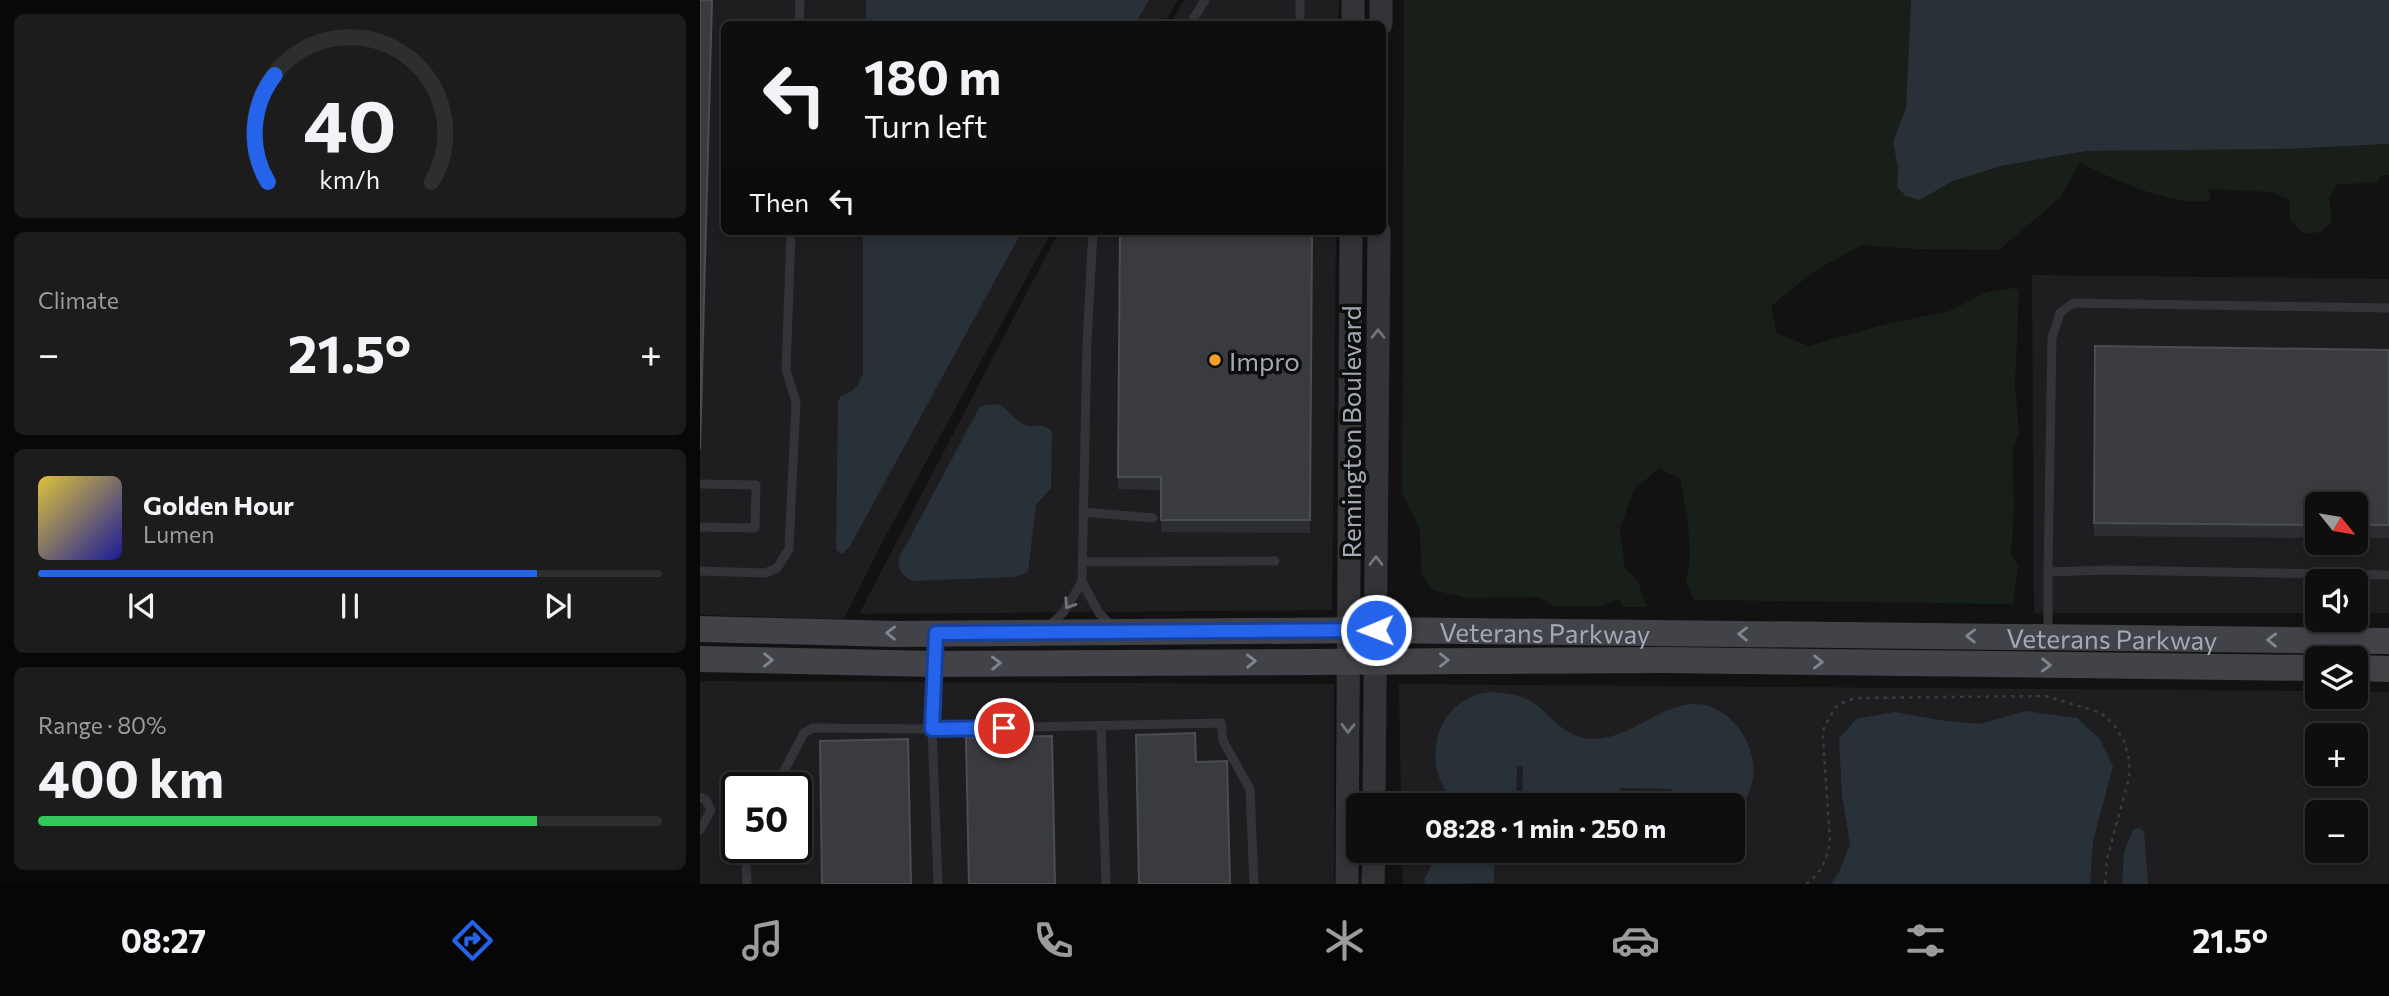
<!DOCTYPE html>
<html lang="en">
<head>
<meta charset="utf-8">
<style>
	body { margin:0; font-family:Commissioner,sans-serif; background:#1c1c1c; color:#f1f3f6; height:100vh; display:flex; flex-direction:column; font-size:26px; white-space:nowrap }
	* { box-sizing:border-box; margin:0 }
	p { font-size:23px; color:#9b9c9e }
	.icon { flex:none; width:38px; height:38px; fill:none; stroke:currentColor; stroke-width:2; stroke-linecap:round; stroke-linejoin:round }
	.map { position:relative; flex:1; overflow:hidden }
	.details { display:flex; flex-direction:column; gap:14px; padding:14px; background:#080808; width:700px }
	.details>* { flex:none }
	.hud { position:absolute; left:21px; top:21px; width:665px; height:214px; border-radius:10px; box-shadow:0 4px 10px #0003,0 0 0 2px #2e2e2e; background:#0e0e0e; color:#f1f3f6; overflow:hidden }
	.needle { width:46px; rotate:120deg }
	.tools { position:absolute; left:1605px; top:492px; display:grid; gap:14px }
	.tools a { display:grid; place-items:center; width:63px; height:63px; border-radius:10px; background:#0e0e0e; box-shadow:0 4px 10px #0003,0 0 0 2px #2e2e2e; font-size:35px }
	.speed { position:absolute; left:21px; top:772px; display:flex; gap:14px; font-size:35px; font-weight:700; text-align:center }
	.speed>* { display:grid; place-content:center; width:91px; height:91px; border-radius:50%; background:#0e0e0e; box-shadow:0 4px 10px #0003,0 0 0 2px #2e2e2e; line-height:1 }
	.speed .limit { border:4px solid #111; border-radius:10px; background:#fff; color:#111 }
	.pin { position:absolute; display:grid; place-items:center; width:60px; height:60px; color:#fff; margin:-30px; border:4px solid #fff; border-radius:50%; box-shadow:0 2px 7px #0007 }
	.me { position:absolute; width:77px; margin:-38px; rotate:269deg; stroke-linejoin:round; filter:drop-shadow(0 0 5px #0008) }
	.turn { display:flex; align-items:center; gap:24px; height:147px; padding:0 28px; font-size:32px }
	.turn .icon { width:91px; height:91px; stroke-width:2.5 }
	.turn b { display:block; font-size:49px; line-height:60px }
	.then { display:flex; align-items:center; height:66px; padding:0 28px; background:#0003; gap:14px; font-size:26px }
	.big { font-size:52px; font-weight:700; line-height:1.1 }
	.details .card { flex:1; display:flex; flex-direction:column; justify-content:center; gap:10px; min-width:0; padding:0 24px; border-radius:10px; background:#1c1c1c }
	.details .dial { align-items:center; gap:0 }
	.dial svg { height:182px; overflow:visible; fill:none; stroke:#2e2e2e; stroke-width:7; stroke-linecap:round; text-anchor:middle }
	.dial text { fill:#f1f3f6; stroke:none }
	.song { display:flex; align-items:center; gap:21px }
	.cover { width:84px; height:84px; border-radius:10px; background:linear-gradient(135deg,hsl(50 70% 55%),hsl(240 70% 35%)) }
	.played { height:7px; border-radius:4px; background:linear-gradient(90deg,#2563eb 80%,#2e2e2e 80%) }
	.keys { display:flex; justify-content:space-around; direction:ltr }
	.heat { display:flex; justify-content:space-between; align-items:center; font-size:38px; direction:ltr }
	.charge { height:10px; border-radius:5px; background:linear-gradient(90deg,#34c759 80%,#2e2e2e 0) }
	.trip { position:absolute; left:646px; top:793px; width:399px; height:70px; border-radius:10px; background:#0e0e0e; box-shadow:0 4px 10px #0003,0 0 0 2px #2e2e2e; font-weight:700; line-height:70px; text-align:center }
	.tabs { display:flex; height:112px; justify-content:space-around; align-items:center; background:#060606; color:#9b9c9e }
	.tabs .icon { width:49px; height:49px }
	.tabs .on { color:#2563eb }
	.tabs b { font-size:32px; color:#f1f3f6 }
	main { display:flex; flex:1; min-height:0 }
	.map>svg:first-child { display:block }
</style>
</head>
<body>
<main>
<section class="details">
<div class="card dial"><svg viewBox="0 0 100 80">
<path d="M14 69A42 42 0 1 1 86 69"/>
<path d="M14 69A42 42 0 0 1 17 22" stroke="#2563eb"/>
<text x="50" y="56" font-size="32" font-weight="700">40</text>
<text x="50" y="72" font-size="11">km/h</text>
</svg></div>
<div class="card"><p>Climate</p>
<div class="heat"><a>−</a><b class="big">21.5°</b><a>+</a></div>
</div>
<div class="card">
<div class="song"><i class="cover"></i><div><b>Golden Hour</b><p>Lumen</p></div></div>
<div class="played"></div>
<div class="keys"><svg class="icon" aria-label="previous" viewBox="0 0 24 24"><path d="M18 5L8 12l10 7zM5 5v14"/></svg><svg class="icon" aria-label="pause" viewBox="0 0 24 24"><path d="M8 5v14M16 5v14"/></svg><svg class="icon" aria-label="next" viewBox="0 0 24 24"><path d="M6 5l10 7-10 7zM19 5v14"/></svg></div>
</div>
<div class="card"><p>Range · 80%</p><b class="big">400 km</b><div class="charge"></div></div>
</section>
<div class="map">
<svg width="1689" height="884" viewBox="0 0 1689 884">
	<rect width="100%" height="100%" fill="#121213"/>
	<g fill="#1e1e20" fill-rule="evenodd">
		<path d="M0,0H478L464,24H24V231H352L184,539L144,619L0,615Z"/>
		<path d="M484,0H639L638,24H470Z"/>
		<path d="M359,231H636L632,610L159,614Z"/>
		<path d="M1332,275L1689,279V613H1656V581H1617V613H1334ZM1617,504H1656V542H1617Z"/>
		<path d="M0,681L634,684V884H0ZM37,788H96V847H37Z"/>
		<path d="M699,684L1617,691V696H1656V692H1689V884H703L702,851L1032,850V805H701ZM1617,735H1656V774H1617ZM1617,812H1656V850H1617Z"/>
	</g>
	<path fill="#181e18" d="M704,0H1211L1206,108L1193,141L1198,169L1197,187L1220,200L1253,181L1301,166L1386,151L1584,149L1689,144V175H1681L1678,183L1638,184L1629,198L1632,222L1621,232L1604,234L1590,220L1589,199L1570,192L1509,189L1511,201C1472,206 1414,181 1380,162L1361,197L1299,250L1216,249L1162,245L1113,272L1071,306L1077,333L1108,346L1186,324L1250,311L1287,292L1313,288L1319,290L1315,386L1319,432L1313,449L1314,511L1311,554L1318,566L1313,604L994,600L986,582L990,558L988,521L980,479L959,468L934,490L920,528L925,568L938,581L946,607H923L919,599L902,606H853L840,597L766,598L733,590L721,573L720,530L702,493Z"/>
	<g fill="#283137">
		<path d="M166,0H449L435,24H166Z"/>
		<path d="M1211,0H1689V144L1584,149L1386,151L1301,166L1253,181L1220,200L1206,196L1197,187L1198,169L1193,141L1206,108Z"/>
		<path d="M163,231H322L150,546L142,554L136,550L138,401L141,396C154,392 159,385 163,373Z"/>
		<path d="M297,404C309,408 313,420 325,425C335,428 344,422 352,432L351,488L336,505L328,572L315,577L213,581C202,577 197,569 199,558L279,408L286,405Z"/>
		<path d="M791,692C805,693 819,694 832,702C850,714 860,733 884,738C935,748 979,674 1029,718C1043,731 1051,745 1053,764C1056,784 1046,803 1033,817L1032,805H972L971,789L920,788L919,804L909,805H829V799L822,798L823,766H817L816,799H794L792,805H750C748,794 741,784 738,774C730,744 741,711 769,698C776,694 784,693 791,692Z"/>
		<path d="M1326,711L1377,718L1399,738L1413,766L1393,841L1390,884H1131L1139,872L1150,844L1142,795L1139,739L1156,719L1195,712L1245,721L1280,724Z"/>
		<path d="M1439,828L1444,831L1448,884H1422L1424,852L1433,830Z"/>
		<path d="M739,850L776,851L794,865V883L726,884L724,880Z"/>
	</g>
	<g fill="none" stroke-linecap="round" stroke-linejoin="round">
		<path stroke="#393b3f" stroke-width="2.5" stroke-dasharray="3.5 5" stroke-linecap="butt" d="M1106,884C1122,873 1127,859 1130,841L1123,739L1124,727L1136,707L1146,701L1157,698L1346,696L1401,713L1415,726L1424,741L1429,759V778L1407,859L1405,884"/>
		<g stroke="#333438" stroke-width="9">
			<path d="M99,24L100,0"/>
			<path d="M490,24L505,0"/>
			<path d="M600,24V0"/>
			<path d="M0,484L56,485L55,528L0,527"/>
			<path d="M383,512L453,518"/>
			<path d="M383,562L575,561"/>
			<path d="M0,571L65,573L77,568L89,549L96,402L86,370L91,231"/>
			<path d="M1348,572L1352,338L1360,313L1373,303L1689,308"/>
			<path d="M382,582L387,341L393,231"/>
			<path d="M349,626L363,613L382,582L399,613L412,626"/>
			<path d="M236,635L232,729L238,884"/>
			<path d="M1348,636V572L1409,570L1689,575"/>
			<path d="M401,726L406,884"/>
			<path d="M75,788L104,733L113,728L232,729L521,723L523,741L550,789L554,884"/>
			<path d="M0,797L6,800L11,810L0,830"/>
			<path d="M45,847L47,884"/>
		</g>
		<g stroke="#333438" stroke-width="23">
			<path d="M653,24V0"/>
			<path d="M681,24V0"/>
			<path d="M674,805L679,231"/>
			<path d="M647,884L651,231"/>
			<path d="M673,884L674,850"/>
		</g>
		<g stroke="#414348" stroke-width="26">
			<path id="s1" d="M0,629L195,634L676,630L1689,641"/>
			<path d="M0,659L234,664L965,660L1617,668"/>
			<path d="M1656,668L1689,669"/>
		</g>
	</g>
	<g fill="#2d2e31">
		<path d="M420,231H612L610,533L461,532V490L418,489Z"/>
		<path d="M1395,346L1689,350V538H1656V504H1617V538L1394,536Z"/>
	</g>
	<g fill="#3a3b3f" stroke="#4a4d51" stroke-width="2">
		<path d="M0,0H12L0,449Z"/>
		<path d="M420,231H612L610,520H461V477H418Z"/>
		<path d="M1395,346L1689,350V525H1656V504H1617V525L1394,523Z"/>
		<path d="M495,733L496,762L527,761L530,884H439L436,735Z"/>
		<path d="M352,736L355,884H269L266,738Z"/>
		<path d="M208,739L211,884H122L120,741Z"/>
	</g>
	<defs><path id="oneway-chevron" d="M-2-3.5L2.5 0L-2 3.5" fill="none" stroke-width="1.6" stroke-linecap="round" stroke-linejoin="round" transform="scale(1.75)"/></defs>
	<g stroke="#71747c">
		<use href="#oneway-chevron" transform="translate(678 334) rotate(-90)"/>
		<use href="#oneway-chevron" transform="translate(676 561) rotate(-90)"/>
		<use href="#oneway-chevron" transform="translate(369 604) rotate(123)"/>
		<use href="#oneway-chevron" transform="translate(648 728) rotate(91)"/>
	</g>
	<g stroke="#81858e">
		<use href="#oneway-chevron" transform="translate(191 633) rotate(-179)"/>
		<use href="#oneway-chevron" transform="translate(1043 634) rotate(-179)"/>
		<use href="#oneway-chevron" transform="translate(1271 636) rotate(-179)"/>
		<use href="#oneway-chevron" transform="translate(1572 640) rotate(-179)"/>
		<use href="#oneway-chevron" transform="translate(68 660) rotate(1)"/>
		<use href="#oneway-chevron" transform="translate(744 660)"/>
		<use href="#oneway-chevron" transform="translate(551 661) rotate(-1)"/>
		<use href="#oneway-chevron" transform="translate(1118 662) rotate(1)"/>
		<use href="#oneway-chevron" transform="translate(296 663) rotate(-1)"/>
		<use href="#oneway-chevron" transform="translate(1346 665) rotate(1)"/>
	</g>
	<g fill="none" stroke-linecap="round" stroke-linejoin="round">
		<g stroke="#184099" stroke-width="18">
			<path id="route" d="M304,728L232,729L236,633L676,630"/>
		</g>
		<use href="#route" stroke="#2563eb" stroke-width="12"/>
	</g>
	<circle fill="#f39e29" stroke="#0d0d0e" stroke-width="2.5" cx="515" cy="360" r="7"/>
	<g text-anchor="middle" dominant-baseline="central" stroke-width="7" stroke-linejoin="round" paint-order="stroke">
		<g font-size="26" fill="#a3a9b4" stroke="#0d0d0e" text-anchor="start">
			<text x="529" y="360">Impro</text>
		</g>
		<g font-size="26" fill="#a3a9b4" stroke="#0d0d0e">
			<text transform="translate(650 432) rotate(-90)">Remington Boulevard</text>
			<text stroke="none"><textPath href="#s1" startOffset="845">Veterans Parkway</textPath></text>
			<text stroke="none"><textPath href="#s1" startOffset="1412">Veterans Parkway</textPath></text>
		</g>
	</g>
</svg>
<div class="tools">
<a><svg class="needle" viewBox="-14 -14 28 28"><path d="M0-13l5 13h-10z" fill="#e53935"/><path d="M0 13l5-13h-10z" fill="#9b9c9e"/></svg></a>
<a><svg class="icon" aria-label="sound" viewBox="0 0 24 24"><path d="M4 9h4l5-4v14l-5-4H4zM17 9q2 3 0 6"/></svg></a>
<a><svg class="icon" aria-label="layers" viewBox="0 0 24 24"><path d="M12 4l9 5-9 5-9-5zM3 14l9 5 9-5"/></svg></a>
<a>+</a>
<a>−</a>
</div>
<div class="speed"><div class="limit">50</div></div>
<div class="pin" style="left:304px;top:728px;background:#d93025"><svg class="icon" aria-label="arrive" viewBox="0 0 24 24"><path d="M6 21V4h12l-3 4 3 4H6"/></svg></div>
<svg class="me" style="left:676px;top:630px" viewBox="-20 -20 40 40"><circle r="17" fill="#2563eb" stroke="#fff" stroke-width="3"/><path d="M0-11L8 9 0 5-8 9z" fill="#fff"/></svg>
<div class="trip">08:28 · 1 min · 250 m</div>
<div class="hud">
<div class="turn"><svg class="icon" aria-label="left" viewBox="0 0 24 24"><path d="M17 20v-9H6M10 6l-5 5 5 5"/></svg><div><b>180 m</b>Turn left</div></div>
<div class="then">Then<svg class="icon" aria-label="left" viewBox="0 0 24 24"><path d="M17 20v-9H6M10 6l-5 5 5 5"/></svg></div>
</div>
</div>
</main>
<nav class="tabs">
<b>08:27</b>
<svg class="icon on" aria-label="directions" viewBox="0 0 24 24"><path d="M12 3l9 9-9 9-9-9zM9 14v-3h6M13 9l2 2-2 2"/></svg>
<svg class="icon" aria-label="music" viewBox="0 0 24 24"><path d="M9 18V5l10-2v13"/><circle cx="6" cy="18" r="3"/><circle cx="16" cy="16" r="3"/></svg>
<svg class="icon" aria-label="phone" viewBox="0 0 24 24"><path d="M5 4h4l2 5-3 2q2 4 5 5l2-3 5 2v4C11 20 4 13 5 4z"/></svg>
<svg class="icon" aria-label="climate" viewBox="0 0 24 24"><path d="M12 3v18M4 7l16 10M4 17L20 7"/></svg>
<svg class="icon" aria-label="car" viewBox="0 0 24 24"><path d="M5 17H2v-5l4-1 3-4h7l3 4 3 1v5h-3M9 17h6M6 11h13"/><circle cx="7" cy="17" r="2"/><circle cx="17" cy="17" r="2"/></svg>
<svg class="icon" aria-label="filters" viewBox="0 0 24 24"><path d="M4 7h16M4 17h16"/><circle cx="9" cy="7" r="2"/><circle cx="15" cy="17" r="2"/></svg>
<b>21.5°</b>
</nav>
</body>
</html>
